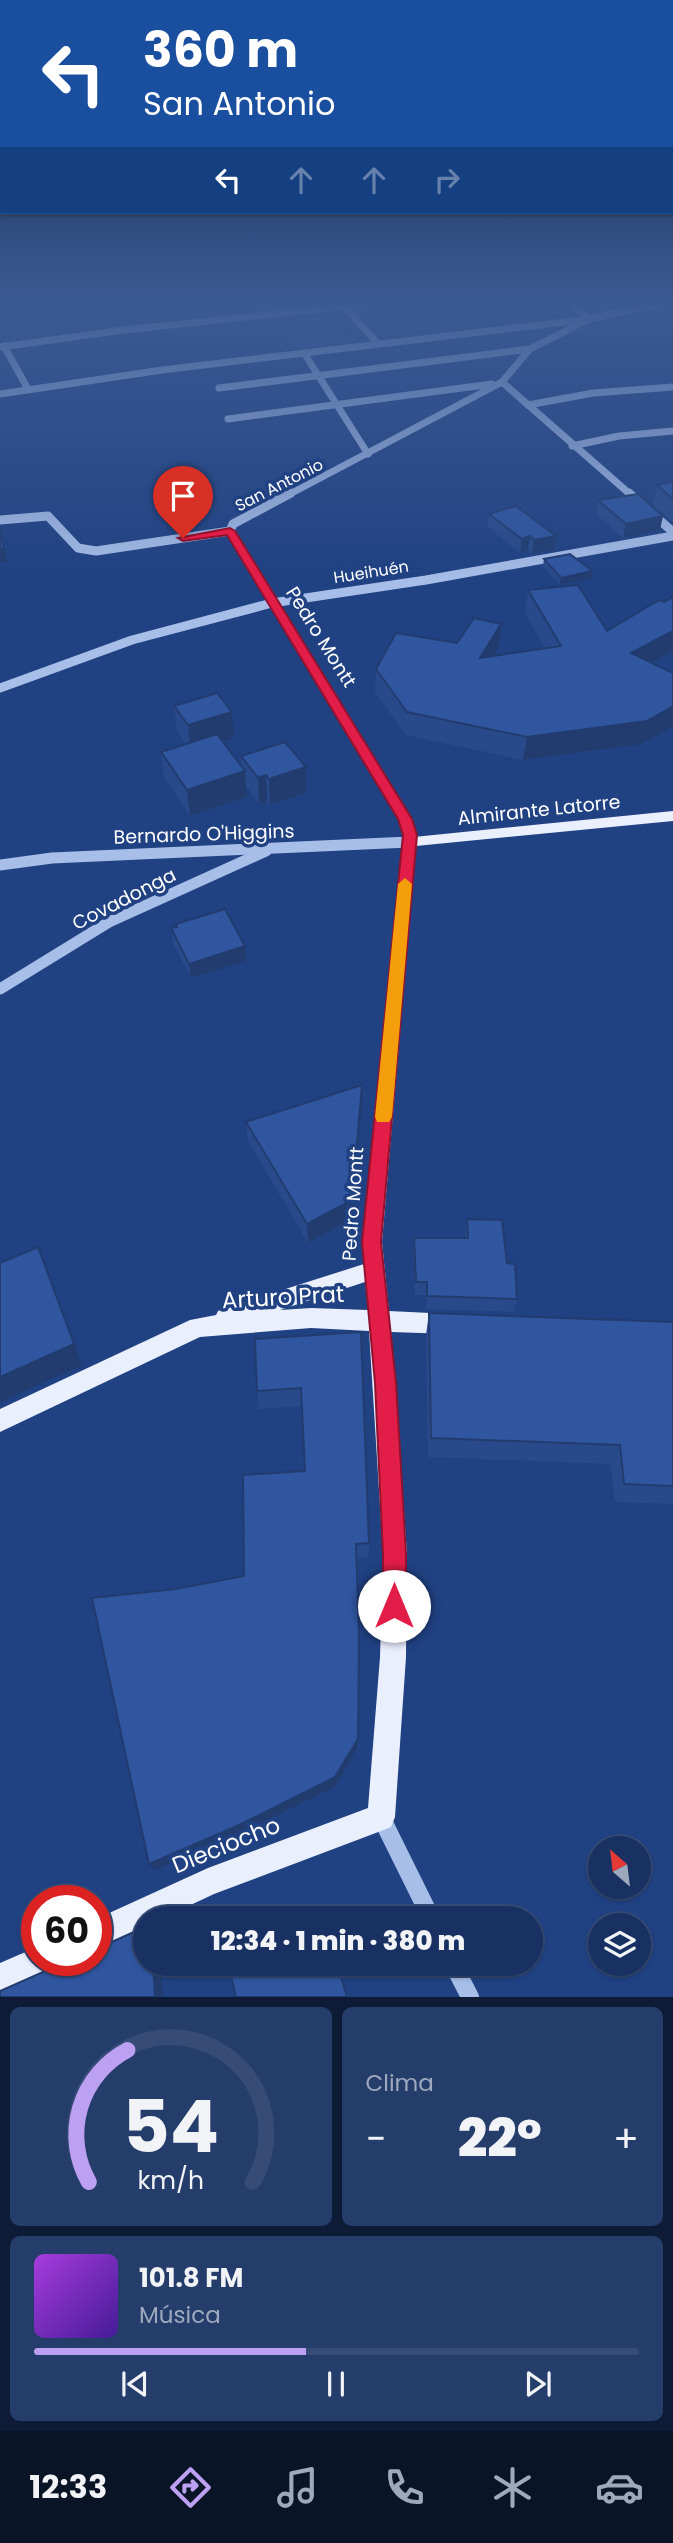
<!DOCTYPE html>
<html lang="es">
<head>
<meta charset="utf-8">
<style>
	body { margin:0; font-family:Poppins,sans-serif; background:#253d6b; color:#f1f3f6; height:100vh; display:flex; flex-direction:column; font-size:26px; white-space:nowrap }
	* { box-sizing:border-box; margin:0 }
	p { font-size:23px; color:#9fa9be }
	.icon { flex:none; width:38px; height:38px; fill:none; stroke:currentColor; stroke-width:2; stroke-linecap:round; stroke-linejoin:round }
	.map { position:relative; height:1997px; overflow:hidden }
	.drawer { display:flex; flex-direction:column; gap:10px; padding:10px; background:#0d1b36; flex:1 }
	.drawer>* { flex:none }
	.banner { position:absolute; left:0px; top:0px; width:674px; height:214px; box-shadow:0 2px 5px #0004,0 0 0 2px #364c77; background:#1a4fa0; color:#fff; overflow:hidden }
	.needle { width:46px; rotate:332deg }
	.tools { position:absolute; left:588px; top:1836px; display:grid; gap:14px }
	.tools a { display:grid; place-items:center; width:63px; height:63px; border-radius:50%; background:#183162; box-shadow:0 2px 5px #0004,0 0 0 2px #364c77; font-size:35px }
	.speed { position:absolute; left:21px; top:1885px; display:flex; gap:14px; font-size:35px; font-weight:700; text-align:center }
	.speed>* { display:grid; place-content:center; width:91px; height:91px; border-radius:50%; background:#183162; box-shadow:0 2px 5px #0004,0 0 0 2px #364c77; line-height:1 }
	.speed .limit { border:10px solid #d22; background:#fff; color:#111 }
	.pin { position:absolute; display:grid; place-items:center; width:60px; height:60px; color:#fff; margin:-72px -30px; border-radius:50% 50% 50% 0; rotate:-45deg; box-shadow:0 0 7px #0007 }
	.pin .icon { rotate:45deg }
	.me { position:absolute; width:77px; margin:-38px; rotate:0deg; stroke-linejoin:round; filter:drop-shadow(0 0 5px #0008) }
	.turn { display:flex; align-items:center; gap:24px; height:147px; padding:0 28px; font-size:32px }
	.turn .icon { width:91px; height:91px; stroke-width:2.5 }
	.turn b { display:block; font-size:49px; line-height:60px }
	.lanes { display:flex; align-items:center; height:66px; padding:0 28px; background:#0003; justify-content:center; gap:35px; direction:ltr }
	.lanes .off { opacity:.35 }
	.big { font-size:52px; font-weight:800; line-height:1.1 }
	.drawer .card { flex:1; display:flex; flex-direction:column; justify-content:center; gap:10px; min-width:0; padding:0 24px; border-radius:10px; background:#253d6b }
	.drawer .dial { align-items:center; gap:0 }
	.dial svg { height:182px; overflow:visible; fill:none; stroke:#364c77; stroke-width:7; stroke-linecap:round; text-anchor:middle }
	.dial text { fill:#f1f3f6; stroke:none }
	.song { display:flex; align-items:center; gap:21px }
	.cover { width:84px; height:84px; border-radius:10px; background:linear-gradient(135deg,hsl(280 70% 55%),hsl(260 70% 35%)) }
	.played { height:7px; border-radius:4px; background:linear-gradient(90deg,#bca0f2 45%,#364c77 45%) }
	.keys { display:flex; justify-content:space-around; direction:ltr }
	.heat { display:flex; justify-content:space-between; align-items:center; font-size:38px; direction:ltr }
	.drawer .tiles { flex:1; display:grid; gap:10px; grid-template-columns:1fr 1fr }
	.card:last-child { grid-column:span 2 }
	.trip { position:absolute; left:133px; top:1906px; width:410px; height:70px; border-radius:35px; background:#183162; box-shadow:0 2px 5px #0004,0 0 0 2px #364c77; font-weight:800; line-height:70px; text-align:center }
	.tab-bar { display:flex; height:112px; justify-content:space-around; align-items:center; background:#0a1427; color:#9fa9be }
	.tab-bar .icon { width:49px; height:49px }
	.tab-bar .on { color:#bca0f2 }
	.tab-bar b { font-size:32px; color:#f1f3f6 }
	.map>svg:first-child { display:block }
</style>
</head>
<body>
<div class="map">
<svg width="673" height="1997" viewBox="0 0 673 1997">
	<rect width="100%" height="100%" fill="#204182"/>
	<path fill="#2a519a" d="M331,316L353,342L297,349L277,322Z"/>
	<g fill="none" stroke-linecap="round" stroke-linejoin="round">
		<g stroke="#a7bee8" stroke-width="7">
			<path d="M570,304L589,319"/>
			<path d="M344,306L378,344"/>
			<path d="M4,346L28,389"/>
			<path d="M0,347L124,330L368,304"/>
			<path d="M304,353L368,454"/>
			<path d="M502,382L631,495"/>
			<path d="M219,388L530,349"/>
			<path d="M0,394L162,370L589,319L660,304"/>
			<path d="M528,405L593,393L673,387"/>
			<path d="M228,419L492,384"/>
			<path d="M572,446L619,436L673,431"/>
			<path d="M288,495L502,382L530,349L589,319"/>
		</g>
		<g stroke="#a7bee8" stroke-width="9">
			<path d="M629,493L673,532"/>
			<path d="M0,520L48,516L78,548L96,551L230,531L233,524L291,493"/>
			<path d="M230,531L358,741"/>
			<path d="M0,688L132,640L272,603L426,580L673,536"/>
		</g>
		<g stroke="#a7bee8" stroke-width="11">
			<path d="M0,865L52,858L409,842L405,819L357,740"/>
			<path d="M0,989L109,922L266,851"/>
		</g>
		<g stroke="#a7bee8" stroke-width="18">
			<path d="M381,1817L431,1918"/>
			<path d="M453,1964L470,1997"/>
		</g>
		<g fill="#eaeffe" fill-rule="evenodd">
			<path d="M673,811V821L416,846L382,1242L389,1311L451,1314L459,1317L462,1324L459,1331L451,1334L391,1332L407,1554L406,1657L395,1817L391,1827L381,1831L214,1894L163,1918H145V1926L96,1949V1919L208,1868L368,1808L380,1657L383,1554L369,1331L311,1328L200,1337L0,1432V1409L190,1320L216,1315L218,1311L226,1308L364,1264L362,1242L404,838ZM365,1282L368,1310L311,1308L280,1310Z"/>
			<path d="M37,1947V1960H56L52,1971L0,1994V1963Z"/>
		</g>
	</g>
	<g fill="#294a8a">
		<path d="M673,482V523L653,505L657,485Z"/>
		<path d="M598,500L660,530L623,538L596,514Z"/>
		<path d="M489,514L556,536L554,550L532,554L528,550L520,553L488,527Z"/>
		<path d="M544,559L591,579L560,585L543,566Z"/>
		<path d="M528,590L607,631L673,597V651L651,663L673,673V726L642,744L523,760L406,735L375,692L376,669L457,643L501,624L499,647L493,656L545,649L525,613Z"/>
		<path d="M174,706L234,738L222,742L242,767L241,756L306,793L270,805L267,801L259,804L246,786L247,797L190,816L164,777L161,752L186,744L177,732Z"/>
		<path d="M176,924L245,946L246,961L191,978L173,943L171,928L176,927Z"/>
		<path d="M362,1085V1104L351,1219L308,1243L248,1141L246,1122Z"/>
		<path d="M467,1219L507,1263L517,1299L514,1312L426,1309V1295H415L413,1251L414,1238H465V1233Z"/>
		<path d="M429,1313L673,1322V1504L615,1502L610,1464L428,1457L426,1335Z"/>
		<path d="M361,1332L369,1543L368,1557L356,1559L357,1748L336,1786L242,1832L156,1870L244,1576L305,1471L301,1406L259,1409L257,1391Z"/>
	</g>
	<g fill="#223c70">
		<path d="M663,516L660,530L623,538L626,524Z"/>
		<path d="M530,536L528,550L520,553L522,539Z"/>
		<path d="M556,536L554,550L532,554L534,540Z"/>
		<path d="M3,540L7,562L0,563V549Z"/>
		<path d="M592,571L591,579L560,585L561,578Z"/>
		<path d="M501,624L499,647L478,681L480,658Z"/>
		<path d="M673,631V651L626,676L631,653Z"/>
		<path d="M673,706V726L642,744L523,760L527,737Z"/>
		<path d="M232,712L234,738L191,751L188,725Z"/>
		<path d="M306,767V793L270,805L269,779Z"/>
		<path d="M245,771L247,797L190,816L187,790Z"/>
		<path d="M266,775L267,801L259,804L258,778Z"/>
		<path d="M245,946L246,961L191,978L189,964Z"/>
		<path d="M362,1085V1104L351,1219L308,1243L307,1224Z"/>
		<path d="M38,1247L82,1365L0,1402V1377Z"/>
		<path d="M358,1739L357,1748L336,1786L242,1832L156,1870L149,1864Z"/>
		<path d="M153,1964H161L163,1997H155Z"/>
	</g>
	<g fill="#3056a0" stroke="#223c70" stroke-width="2">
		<path d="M673,482V499L657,485Z"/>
		<path d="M638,494L663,516L626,524L598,500Z"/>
		<path d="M516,506L556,536L534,540L530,536L522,539L489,514Z"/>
		<path d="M0,529L4,548L0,549Z"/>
		<path d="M570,554L592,571L561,578L544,559Z"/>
		<path d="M578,585L607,631L659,600L664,602L673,597V631L631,653L673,673V706L647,721L527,737L407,712L376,669L396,633L457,643L474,618L501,624L480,658L561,646L528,590Z"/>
		<path d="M217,693L232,712L188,725L174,706Z"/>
		<path d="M217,734L245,771L187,790L161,752Z"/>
		<path d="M285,742L306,767L269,779L266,775L258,778L241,756Z"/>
		<path d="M225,909L245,946L189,964L171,928L177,927L176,924Z"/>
		<path d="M362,1085L352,1200L307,1224L246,1122Z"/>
		<path d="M467,1219L502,1220L507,1263L515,1264L517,1299L427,1296V1282H416L414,1238H468Z"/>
		<path d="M38,1247L74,1344L0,1377V1263Z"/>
		<path d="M429,1313L673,1322V1486L624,1484L620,1445L431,1438Z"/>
		<path d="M361,1332L369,1543L356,1544L359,1635L358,1739L335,1777L239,1825L149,1864L92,1598L176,1589L244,1576L243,1475L305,1471L301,1388L257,1391L255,1339Z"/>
		<path d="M145,1927V1964H153L155,1997H0V1991L70,1960H96V1949Z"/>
		<path d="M257,1964H337L347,1997H236L231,1976Z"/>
	</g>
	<linearGradient id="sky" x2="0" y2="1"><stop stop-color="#122448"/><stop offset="0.52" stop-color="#3c5a92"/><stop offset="1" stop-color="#3c5a92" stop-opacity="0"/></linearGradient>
	<rect width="673" height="583" fill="url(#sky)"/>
	<path fill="#e11d48" stroke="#92132f" stroke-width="2" d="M230,528L235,531L412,819L417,835L381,1242L396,1383L406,1554V1606L402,1614L394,1617L386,1614L383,1606V1554L375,1383L362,1242L403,835L398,819L227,535L183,541L178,538Z"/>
	<path fill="#f59e0b" d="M405,878L412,884L392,1117L389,1122H377L375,1117L398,884Z"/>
	<g text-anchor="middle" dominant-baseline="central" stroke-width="7" stroke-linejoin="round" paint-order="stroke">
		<g font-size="16" fill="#fff" stroke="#204182">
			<text transform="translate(279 485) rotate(-27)">San Antonio</text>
			<text transform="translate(371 572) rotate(-9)">Hueihuén</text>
		</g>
		<g font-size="19" fill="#fff" stroke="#204182">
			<text transform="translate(321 637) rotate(58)">Pedro Montt</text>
			<text transform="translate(539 810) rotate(-6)">Almirante Latorre</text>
			<text transform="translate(204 834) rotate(-2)">Bernardo O'Higgins</text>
			<text transform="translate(124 899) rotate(-27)">Covadonga</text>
			<text transform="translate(353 1204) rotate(-86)">Pedro Montt</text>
		</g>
		<g font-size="23" fill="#fff" stroke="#204182">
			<text transform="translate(283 1297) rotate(-3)">Arturo Prat</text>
			<text transform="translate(226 1845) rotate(-22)">Dieciocho</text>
		</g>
	</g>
</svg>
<div class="tools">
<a><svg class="needle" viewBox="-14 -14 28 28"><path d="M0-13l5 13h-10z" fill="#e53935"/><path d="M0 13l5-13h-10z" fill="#9fa9be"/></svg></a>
<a><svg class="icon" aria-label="layers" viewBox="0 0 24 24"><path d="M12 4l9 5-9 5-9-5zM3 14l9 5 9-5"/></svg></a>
</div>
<div class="speed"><div class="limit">60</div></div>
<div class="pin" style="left:183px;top:538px;background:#d93025"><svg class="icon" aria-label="arrive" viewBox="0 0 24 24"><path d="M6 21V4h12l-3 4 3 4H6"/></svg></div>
<svg class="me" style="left:394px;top:1606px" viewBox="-20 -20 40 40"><circle r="19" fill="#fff"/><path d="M0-13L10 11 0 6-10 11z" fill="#e11d48"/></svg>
<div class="trip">12:34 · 1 min · 380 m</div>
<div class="banner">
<div class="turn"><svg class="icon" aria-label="left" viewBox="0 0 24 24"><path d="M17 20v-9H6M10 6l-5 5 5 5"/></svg><div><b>360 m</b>San Antonio</div></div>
<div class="lanes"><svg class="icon" aria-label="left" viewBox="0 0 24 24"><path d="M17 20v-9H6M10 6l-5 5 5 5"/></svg><svg class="icon off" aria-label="ahead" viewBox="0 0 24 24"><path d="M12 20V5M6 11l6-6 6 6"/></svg><svg class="icon off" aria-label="ahead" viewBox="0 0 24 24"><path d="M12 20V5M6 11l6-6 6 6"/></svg><svg class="icon off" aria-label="right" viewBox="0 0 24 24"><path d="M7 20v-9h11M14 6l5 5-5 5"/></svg></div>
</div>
</div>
<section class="drawer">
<div class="tiles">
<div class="card dial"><svg viewBox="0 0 100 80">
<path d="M14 69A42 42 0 1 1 86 69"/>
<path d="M14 69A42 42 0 0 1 31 11" stroke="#bca0f2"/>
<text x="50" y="56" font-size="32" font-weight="700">54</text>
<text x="50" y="72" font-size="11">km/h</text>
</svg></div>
<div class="card"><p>Clima</p>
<div class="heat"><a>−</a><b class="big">22°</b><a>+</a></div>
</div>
<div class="card">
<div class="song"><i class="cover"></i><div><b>101.8 FM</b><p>Música</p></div></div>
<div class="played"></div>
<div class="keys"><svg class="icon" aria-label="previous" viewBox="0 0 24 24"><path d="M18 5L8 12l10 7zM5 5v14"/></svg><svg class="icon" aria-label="pause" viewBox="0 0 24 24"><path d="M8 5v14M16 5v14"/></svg><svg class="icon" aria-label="next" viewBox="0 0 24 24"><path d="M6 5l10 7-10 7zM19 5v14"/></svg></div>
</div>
</div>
</section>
<nav class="tab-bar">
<b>12:33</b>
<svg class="icon on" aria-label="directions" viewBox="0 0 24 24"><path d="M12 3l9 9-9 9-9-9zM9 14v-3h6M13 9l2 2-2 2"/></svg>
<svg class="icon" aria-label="music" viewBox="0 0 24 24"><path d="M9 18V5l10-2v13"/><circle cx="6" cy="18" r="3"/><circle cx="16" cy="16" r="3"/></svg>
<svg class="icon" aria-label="phone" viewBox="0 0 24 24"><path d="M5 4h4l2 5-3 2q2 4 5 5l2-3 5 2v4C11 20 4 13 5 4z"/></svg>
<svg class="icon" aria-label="climate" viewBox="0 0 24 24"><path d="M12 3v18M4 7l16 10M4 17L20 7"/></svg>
<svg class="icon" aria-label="car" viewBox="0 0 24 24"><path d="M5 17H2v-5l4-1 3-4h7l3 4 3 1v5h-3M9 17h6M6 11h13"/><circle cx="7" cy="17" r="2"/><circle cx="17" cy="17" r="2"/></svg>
</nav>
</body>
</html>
